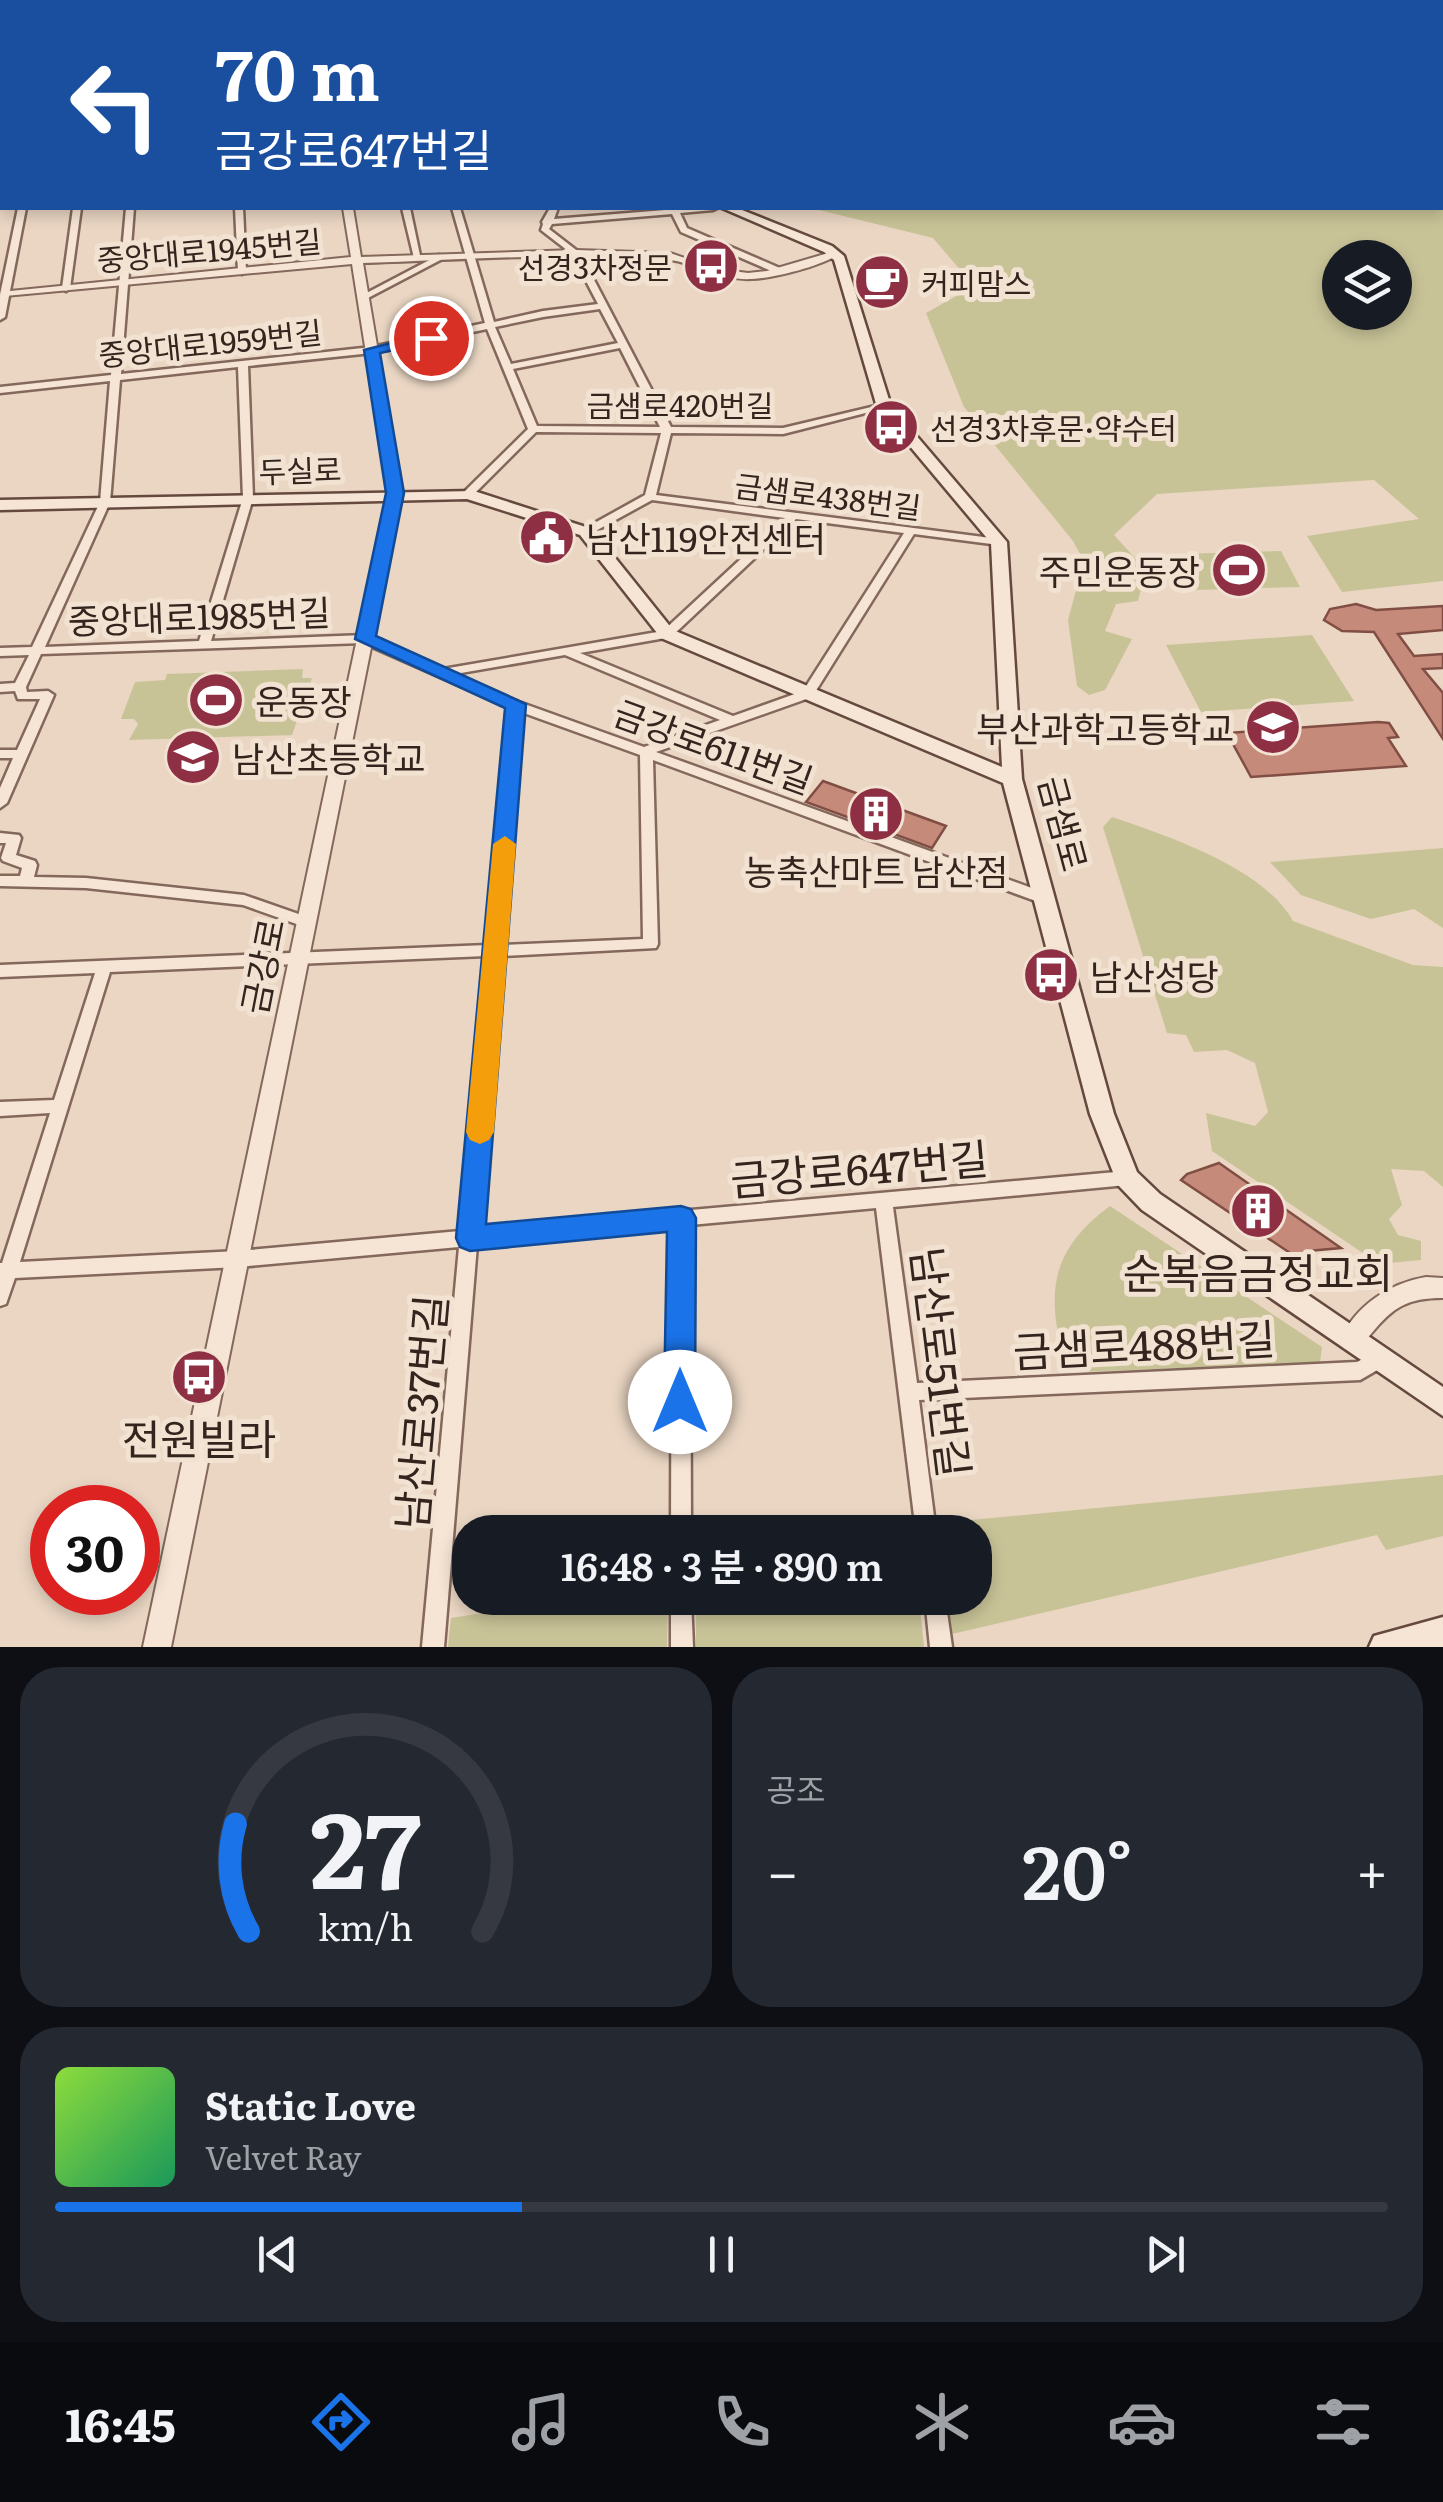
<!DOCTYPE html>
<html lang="ko">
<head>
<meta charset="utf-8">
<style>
	body { margin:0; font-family:Literata,"Noto Sans KR",serif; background:#242831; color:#f1f3f6; height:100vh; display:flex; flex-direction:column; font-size:38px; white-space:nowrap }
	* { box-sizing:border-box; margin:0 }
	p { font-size:32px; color:#9ea1a6 }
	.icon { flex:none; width:55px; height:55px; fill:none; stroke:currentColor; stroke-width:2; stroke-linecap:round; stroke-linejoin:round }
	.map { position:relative; height:1647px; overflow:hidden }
	.details { display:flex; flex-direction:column; gap:20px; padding:20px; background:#0d0f14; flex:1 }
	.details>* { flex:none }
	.hud { position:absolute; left:0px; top:0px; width:1445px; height:210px; box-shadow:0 5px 15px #0003; background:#1a4fa0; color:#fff; overflow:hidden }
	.fabs { position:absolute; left:1322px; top:240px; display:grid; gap:20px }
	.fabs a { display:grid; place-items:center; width:90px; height:90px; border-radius:50%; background:#171b24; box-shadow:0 5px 15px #0003; font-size:50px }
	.speed { position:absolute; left:30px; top:1485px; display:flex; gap:20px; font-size:50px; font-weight:700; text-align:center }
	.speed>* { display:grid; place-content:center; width:130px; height:130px; border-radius:50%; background:#171b24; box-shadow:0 5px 15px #0003; line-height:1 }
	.speed .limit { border:15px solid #d22; background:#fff; color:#111 }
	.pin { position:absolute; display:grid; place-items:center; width:85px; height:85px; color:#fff; margin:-42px; border:5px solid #fff; border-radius:50%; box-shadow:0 2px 10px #0007 }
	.me { position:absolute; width:110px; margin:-55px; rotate:0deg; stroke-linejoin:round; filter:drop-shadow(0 0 8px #0008) }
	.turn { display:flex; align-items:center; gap:35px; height:210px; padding:0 50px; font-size:45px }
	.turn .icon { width:130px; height:130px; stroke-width:2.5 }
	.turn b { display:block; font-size:70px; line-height:85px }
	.big { font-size:75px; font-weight:600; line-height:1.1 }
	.details .tile { flex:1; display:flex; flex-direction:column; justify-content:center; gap:15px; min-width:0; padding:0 35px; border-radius:40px; background:#242831 }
	.details .dial { align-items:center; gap:0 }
	.dial svg { height:260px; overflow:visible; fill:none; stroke:#363941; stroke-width:7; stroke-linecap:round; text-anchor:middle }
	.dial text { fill:#f1f3f6; stroke:none }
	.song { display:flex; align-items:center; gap:30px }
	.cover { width:120px; height:120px; border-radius:15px; background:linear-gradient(135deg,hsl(90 70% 55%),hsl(150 70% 35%)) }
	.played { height:10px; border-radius:5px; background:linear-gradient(90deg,#1a73e8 35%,#363941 35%) }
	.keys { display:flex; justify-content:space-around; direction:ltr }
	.heat { display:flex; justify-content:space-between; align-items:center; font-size:55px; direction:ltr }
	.details .tiles { flex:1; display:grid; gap:20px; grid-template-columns:1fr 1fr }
	.tile:last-child { grid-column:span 2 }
	.trip { position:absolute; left:452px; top:1515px; width:540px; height:100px; border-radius:40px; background:#171b24; box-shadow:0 5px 15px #0003; font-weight:600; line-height:100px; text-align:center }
	.menu { display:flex; height:160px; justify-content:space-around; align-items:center; background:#090b0e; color:#9ea1a6 }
	.menu .icon { width:70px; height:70px }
	.menu .current { color:#1a73e8 }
	.menu b { font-size:45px; color:#f1f3f6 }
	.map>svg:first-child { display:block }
</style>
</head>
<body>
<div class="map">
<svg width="1443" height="1647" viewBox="0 0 1443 1647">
	<rect width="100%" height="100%" fill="#ead6c3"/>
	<g fill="#c8c397" fill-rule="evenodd">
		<path d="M698,0H1443V581L1342,592L1307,536L1419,519L1374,480L1157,494L1114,535L1146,570L1138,601L1116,604L1105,631L1132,639L1105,690L1089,695L1077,686L1068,620L1084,561L1073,541L964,407L926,313L974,286L933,238L811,208H1442V2H694ZM1340,258H1395V312H1340Z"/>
		<path d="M1281,551L1300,587L1196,590L1180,554Z"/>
		<path d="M1312,635L1354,701L1201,712L1166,645Z"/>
		<path d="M303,669L302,678H312L292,735L129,740L138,724L134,719H121L135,682L165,680L167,674Z"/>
		<path d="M1112,817C1168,836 1264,868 1293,921L1413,965L1443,967V1187L1424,1171L1391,1169L1402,1205L1389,1219L1398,1235L1421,1241V1260L1379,1264L1212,1151L1206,1113L1255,1126L1268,1112L1255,1063L1227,1050L1194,1052L1186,1035L1167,1033L1103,827Z"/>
		<path d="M1443,848V928L1414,909L1371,919L1301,895L1270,862Z"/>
		<path d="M1110,1206L1322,1347L1320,1363L1077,1372L1065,1363C1046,1294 1049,1251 1110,1206Z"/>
		<path d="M1443,1475V1536L1386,1550L1377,1535L952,1634L947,1598H975V1532H940L939,1523Z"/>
		<path d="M579,1598H668L667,1647H448L451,1618Z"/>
		<path d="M696,1598H919L924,1647H696Z"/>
	</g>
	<g fill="#c68a7b" stroke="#804e43" stroke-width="2.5">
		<path d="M1356,604L1376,610L1443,606V630L1398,634L1414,656L1443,654V668L1423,669L1443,693V739L1374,632L1342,631L1324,620L1330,609Z"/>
		<path d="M1378,722L1389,723L1398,737L1388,738L1406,766L1251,777L1227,733Z"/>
		<path d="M823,781L946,826L932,848L806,802Z"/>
		<path d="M1219,1163L1341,1248L1308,1251L1299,1259L1181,1180L1187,1174Z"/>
	</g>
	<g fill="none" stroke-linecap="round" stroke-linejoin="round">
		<g stroke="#83685b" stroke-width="5">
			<g id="minor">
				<rect x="65" y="0" width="6" height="2"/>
				<path d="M2,28V32L0,33V29Z"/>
				<rect x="0" y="85" width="2" height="4"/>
				<rect x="0" y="203" width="2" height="4"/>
				<path d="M18,208H26L5,317L0,320V295Z"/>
				<path d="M73,208H81L70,288L66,291L62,288Z"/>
				<path d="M126,208H134L121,374L372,347L485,323L452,208H460L494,322L543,311L598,304L572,254L541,230L543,224L542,222L550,208H558L554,219L690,208H717L713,210L680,213L687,228L782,269V273H776L681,232L672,214L552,224L549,229L580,253L671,427L783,428L884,404L889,407L783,434L671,433L656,495L999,539L1005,542L999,545L914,534L812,697L656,752L1051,895L1053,899L1051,903H1041L653,760L658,944L656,948L501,956L478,1229L1127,1171L1133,1173L1136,1178L1133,1183L1127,1185L893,1207L917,1383L1357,1362L1379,1350L1386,1353L1388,1359L1386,1365L1360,1380L919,1400L936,1532H916L876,1208L690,1225L691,1532H671L672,1227L477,1245L444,1647H422L459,1247L238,1267L15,1278L6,1304L0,1306V1263H2L50,1113L0,1116V1102L54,1100L95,973L0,977V965L487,945L508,707L363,643L41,654L26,687L27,692L48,691L54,695L7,803L0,808V788L13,758H0V750H17L40,699H18L15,691L0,692V684L15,683L29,655L0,656V648L32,647L100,502L110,381L0,393V387L111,375ZM600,309L618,343L511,364L495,327L543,317ZM487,329L528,429L464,492V496H472L536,432L661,433L645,495L582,530V534H590L652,500L785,518L663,631L443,669L365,635L211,641L253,498L248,366L372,353ZM620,348L660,427L537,426L513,369ZM238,367L243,498L199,641L45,647L110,502L120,380ZM796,519L904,533L803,691L733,716L580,653L671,637ZM565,655L720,720L644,747L519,702L455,674ZM521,712L640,755L643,939L502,945ZM486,956L460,1231L238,1251L20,1262L110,972Z"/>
				<path d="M235,208H243L246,271L242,274L238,271Z"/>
				<path d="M402,208H410L421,260L414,258Z"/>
				<path d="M439,255L446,257L366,299L359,297Z"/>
				<path d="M0,833L19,835L21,838L16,855L35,861L37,865L34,877L86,878L244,895L310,918L312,922L310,926L305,927L243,905L86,888L0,886V876H20L22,868L3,861L1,858L6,843H0Z"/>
				<path d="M671,1598H691L693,1647H671Z"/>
				<path d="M925,1598H945L952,1647H930Z"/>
			</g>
		</g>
		<g stroke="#83685b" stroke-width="4">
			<g id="tertiary">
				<path d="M312,0H320L321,2H313Z"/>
				<path d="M0,55L2,56V60L0,61Z"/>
				<rect x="0" y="115" width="2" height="6"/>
				<path d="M343,208H353L361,257L576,250L670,253L717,269L748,273L767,271L835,251L840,254C820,266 776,278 752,279C718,281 693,261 663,259C563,252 462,260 363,263L402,493L171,1647H143L388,493L352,264L5,296L0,292L351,257Z"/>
				<path d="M1426,1277L1443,1278V1298C1407,1298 1393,1307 1371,1334C1364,1342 1362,1347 1352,1351L1344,1348L1340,1340C1356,1305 1390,1283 1426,1277Z"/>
			</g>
		</g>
		<g stroke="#65493e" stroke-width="5">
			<g id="secondary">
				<path d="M722,208H737L832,246L844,256L891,406L1007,542L1022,779L1114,1114L1137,1172L1160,1194L1443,1387V1416L1142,1210L1118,1185L1090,1114L1003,783L661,638L580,535L467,499L0,510V500L474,491L592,529L673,630L1002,767L991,543L877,407L834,260L824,252Z"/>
				<path d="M1443,1617V1647H1369L1374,1636Z"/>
			</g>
		</g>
		<use href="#minor" fill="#f6e5d5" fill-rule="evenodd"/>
		<use href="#tertiary" fill="#f6e5d5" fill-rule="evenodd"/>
		<use href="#secondary" fill="#f6e5d5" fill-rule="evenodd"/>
	</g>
	<path fill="#1a73e8" stroke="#114b97" stroke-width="2.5" d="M431,333L436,334V341L380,353L404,493L376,636L526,704L486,1224L681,1206L691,1209L696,1218L695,1402L691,1412L680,1416L668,1412L664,1402L667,1232L470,1251L460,1247L456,1238L505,708L355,639L386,493L364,350Z"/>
	<path fill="#f59e0b" d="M505,836L516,844L494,1132L489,1140L480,1144L470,1140L466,1132L493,844Z"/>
	<defs>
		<g id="bus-disc" transform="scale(2.875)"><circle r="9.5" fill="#8e2f44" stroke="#f2e2d2"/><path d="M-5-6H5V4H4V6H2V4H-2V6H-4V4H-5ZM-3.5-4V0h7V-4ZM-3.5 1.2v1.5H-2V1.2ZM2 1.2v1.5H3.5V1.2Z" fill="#fff"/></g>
		<g id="cafe-disc" transform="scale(2.875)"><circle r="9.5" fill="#8e2f44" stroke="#f2e2d2"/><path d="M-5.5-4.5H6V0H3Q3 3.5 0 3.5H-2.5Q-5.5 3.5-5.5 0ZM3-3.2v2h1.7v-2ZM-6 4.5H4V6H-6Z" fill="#fff"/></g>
		<g id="civic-disc" transform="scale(2.875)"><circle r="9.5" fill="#8e2f44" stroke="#f2e2d2"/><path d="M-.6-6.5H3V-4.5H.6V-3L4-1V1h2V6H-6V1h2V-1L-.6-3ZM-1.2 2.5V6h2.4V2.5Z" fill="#fff"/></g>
		<g id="stadium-disc" transform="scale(2.875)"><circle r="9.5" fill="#8e2f44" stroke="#f2e2d2"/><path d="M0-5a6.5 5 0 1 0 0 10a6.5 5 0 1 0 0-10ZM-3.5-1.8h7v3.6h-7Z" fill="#fff"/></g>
		<g id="school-disc" transform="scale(2.875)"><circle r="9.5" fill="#8e2f44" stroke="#f2e2d2"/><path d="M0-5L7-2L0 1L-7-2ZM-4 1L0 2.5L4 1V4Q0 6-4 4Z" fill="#fff"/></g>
		<g id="building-disc" transform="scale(2.875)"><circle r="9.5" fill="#8e2f44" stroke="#f2e2d2"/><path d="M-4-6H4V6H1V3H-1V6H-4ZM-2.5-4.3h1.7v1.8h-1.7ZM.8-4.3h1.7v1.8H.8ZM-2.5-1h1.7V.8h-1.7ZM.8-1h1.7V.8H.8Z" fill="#fff"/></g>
	</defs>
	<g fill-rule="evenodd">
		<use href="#bus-disc" x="711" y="266"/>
		<use href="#cafe-disc" x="882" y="282"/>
		<use href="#bus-disc" x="891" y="427"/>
		<use href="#civic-disc" x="547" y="537"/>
		<use href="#stadium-disc" x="1239" y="570"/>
		<use href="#stadium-disc" x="216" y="700"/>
		<use href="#school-disc" x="1273" y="727"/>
		<use href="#school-disc" x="193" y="757"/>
		<use href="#building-disc" x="876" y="814"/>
		<use href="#bus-disc" x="1051" y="975"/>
		<use href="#building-disc" x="1258" y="1211"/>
		<use href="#bus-disc" x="199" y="1377"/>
	</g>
	<g text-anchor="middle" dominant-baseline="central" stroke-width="10" stroke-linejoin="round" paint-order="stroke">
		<g font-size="30" fill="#34241e" stroke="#f2e2d2">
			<text transform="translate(209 249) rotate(-5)">중앙대로1945번길</text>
			<text transform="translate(210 342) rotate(-6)">중앙대로1959번길</text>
			<text x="680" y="404">금샘로420번길</text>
			<text transform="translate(300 469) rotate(-2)">두실로</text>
			<text transform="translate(828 495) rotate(7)">금샘로438번길</text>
		</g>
		<g font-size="30" fill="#34241e" stroke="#f2e2d2" text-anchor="start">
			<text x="672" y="266" text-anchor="end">선경3차정문</text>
			<text x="921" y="282">커피맘스</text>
			<text x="930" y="427">선경3차후문·약수터</text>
		</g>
		<g font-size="35" fill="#34241e" stroke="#f2e2d2" text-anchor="start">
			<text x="586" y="537">남산119안전센터</text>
			<text x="1200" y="570" text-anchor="end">주민운동장</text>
			<text x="255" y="700">운동장</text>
			<text x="1234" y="727" text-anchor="end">부산과학고등학교</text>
			<text x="232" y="757">남산초등학교</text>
			<text x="876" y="870" text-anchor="middle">농축산마트 남산점</text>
			<text x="1090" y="975">남산성당</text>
		</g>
		<g font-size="35" fill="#34241e" stroke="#f2e2d2">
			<text transform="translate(199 615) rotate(-2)">중앙대로1985번길</text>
			<text transform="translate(714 745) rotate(20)">금강로611번길</text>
			<text transform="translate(1065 823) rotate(75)">금샘로</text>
			<text transform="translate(261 966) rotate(-79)">금강로</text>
		</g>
		<g font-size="42" fill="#34241e" stroke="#f2e2d2">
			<text transform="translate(859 1167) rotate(-5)">금강로647번길</text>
			<text transform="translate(1144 1343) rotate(-3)">금샘로488번길</text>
			<text transform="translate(943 1362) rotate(83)">남산로51번길</text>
			<text transform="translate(419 1412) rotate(-85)">남산로37번길</text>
		</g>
		<g font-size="42" fill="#34241e" stroke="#f2e2d2">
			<text x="1258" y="1271">순복음금정교회</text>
			<text x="199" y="1437">전원빌라</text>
		</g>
	</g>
</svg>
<div class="fabs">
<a><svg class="icon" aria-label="layers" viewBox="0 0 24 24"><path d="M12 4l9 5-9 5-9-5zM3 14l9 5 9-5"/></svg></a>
</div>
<div class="speed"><div class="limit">30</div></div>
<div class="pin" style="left:431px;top:338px;background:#d93025"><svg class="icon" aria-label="arrive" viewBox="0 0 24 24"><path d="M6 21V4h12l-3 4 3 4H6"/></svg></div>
<svg class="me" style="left:680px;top:1402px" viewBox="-20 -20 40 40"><circle r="19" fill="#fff"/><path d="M0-13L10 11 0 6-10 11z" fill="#1a73e8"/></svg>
<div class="trip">16:48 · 3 분 · 890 m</div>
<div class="hud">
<div class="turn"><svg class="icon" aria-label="left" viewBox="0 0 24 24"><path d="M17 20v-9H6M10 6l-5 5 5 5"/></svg><div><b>70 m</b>금강로647번길</div></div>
</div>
</div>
<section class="details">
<div class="tiles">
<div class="tile dial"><svg viewBox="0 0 100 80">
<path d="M14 69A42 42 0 1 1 86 69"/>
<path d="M14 69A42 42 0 0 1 10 36" stroke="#1a73e8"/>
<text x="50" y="56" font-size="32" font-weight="700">27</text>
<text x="50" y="72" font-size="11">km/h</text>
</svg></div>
<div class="tile"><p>공조</p>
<div class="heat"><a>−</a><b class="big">20°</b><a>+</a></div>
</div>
<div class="tile">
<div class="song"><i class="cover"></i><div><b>Static Love</b><p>Velvet Ray</p></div></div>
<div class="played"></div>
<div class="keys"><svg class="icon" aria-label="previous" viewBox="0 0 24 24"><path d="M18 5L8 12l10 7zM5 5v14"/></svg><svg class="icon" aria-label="pause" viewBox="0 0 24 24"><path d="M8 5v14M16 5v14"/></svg><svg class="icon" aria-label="next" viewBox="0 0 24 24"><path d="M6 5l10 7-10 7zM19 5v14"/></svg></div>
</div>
</div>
</section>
<nav class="menu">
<b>16:45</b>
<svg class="icon current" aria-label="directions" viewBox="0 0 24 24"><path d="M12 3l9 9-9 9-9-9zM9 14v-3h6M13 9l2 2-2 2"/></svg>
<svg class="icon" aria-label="music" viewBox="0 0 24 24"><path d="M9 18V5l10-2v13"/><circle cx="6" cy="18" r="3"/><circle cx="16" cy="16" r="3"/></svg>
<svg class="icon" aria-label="phone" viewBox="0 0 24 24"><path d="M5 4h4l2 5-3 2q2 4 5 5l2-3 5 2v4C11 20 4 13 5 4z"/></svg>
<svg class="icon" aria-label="climate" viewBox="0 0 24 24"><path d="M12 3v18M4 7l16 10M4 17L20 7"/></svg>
<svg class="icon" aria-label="car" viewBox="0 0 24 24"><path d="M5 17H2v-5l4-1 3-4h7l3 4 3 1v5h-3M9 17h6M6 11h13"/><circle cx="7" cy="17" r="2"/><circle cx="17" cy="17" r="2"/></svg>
<svg class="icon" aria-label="filters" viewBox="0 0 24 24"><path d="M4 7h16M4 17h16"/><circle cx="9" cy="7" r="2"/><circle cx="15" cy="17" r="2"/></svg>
</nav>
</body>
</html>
